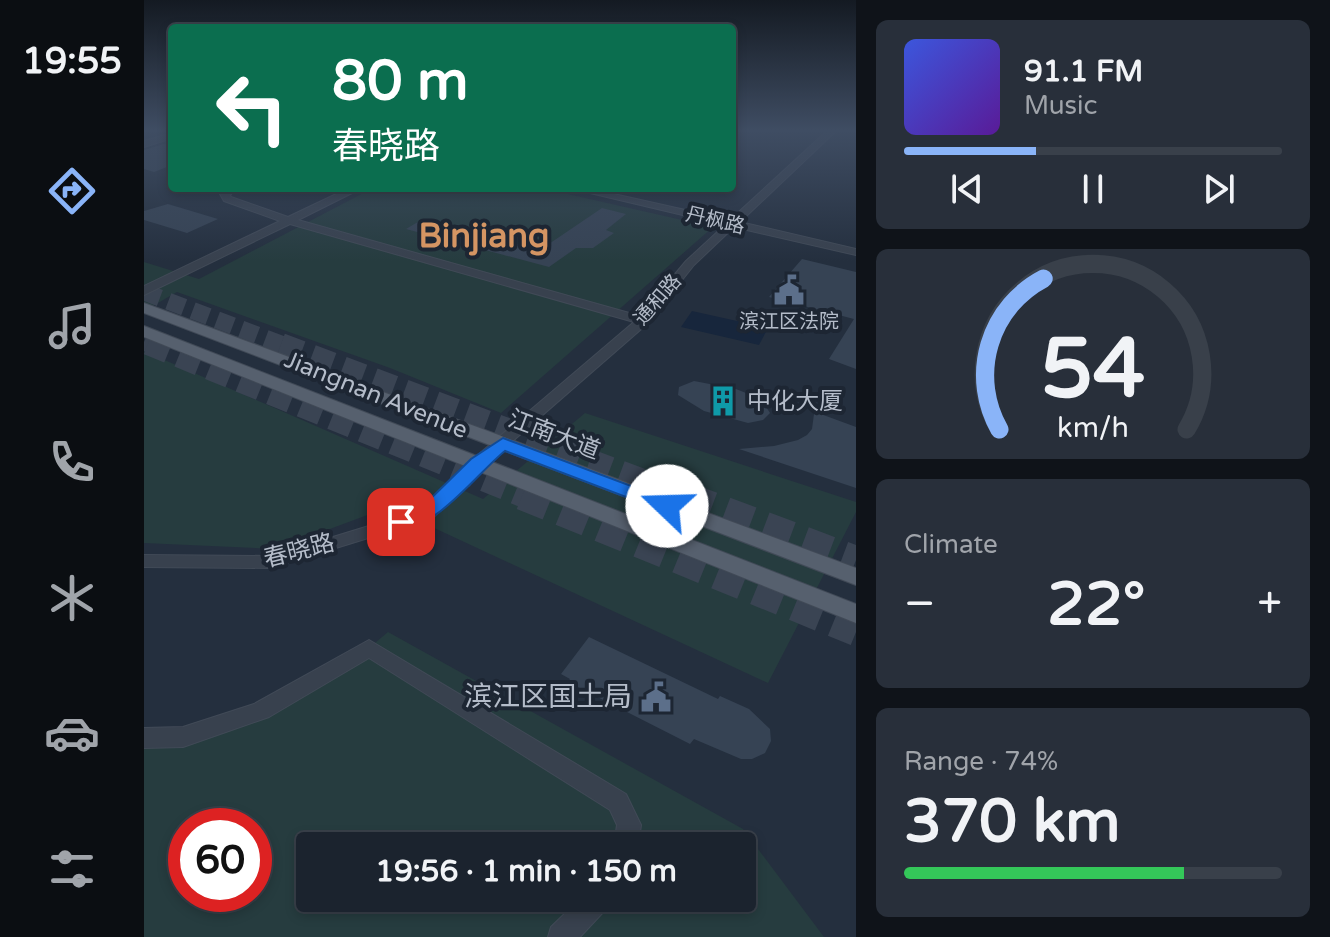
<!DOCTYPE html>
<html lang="en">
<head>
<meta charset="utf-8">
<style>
	body { margin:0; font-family:"Varela Round","Noto Sans SC",sans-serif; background:#282f3a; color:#f1f3f6; height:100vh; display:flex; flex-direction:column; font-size:30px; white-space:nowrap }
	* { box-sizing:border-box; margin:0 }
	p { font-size:26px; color:#a0a4aa }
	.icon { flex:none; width:44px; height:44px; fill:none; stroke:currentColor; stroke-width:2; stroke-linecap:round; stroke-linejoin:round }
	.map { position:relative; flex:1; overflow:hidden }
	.details { display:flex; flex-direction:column; gap:20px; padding:20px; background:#0f1319; width:474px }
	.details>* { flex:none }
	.hud { position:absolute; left:24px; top:24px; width:568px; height:168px; border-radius:8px; box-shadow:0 4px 12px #0003,0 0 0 2px #39404a; background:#0b6e4f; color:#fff; overflow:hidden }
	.speed { position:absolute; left:24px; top:808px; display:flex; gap:16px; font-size:40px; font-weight:700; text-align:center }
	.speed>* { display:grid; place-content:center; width:104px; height:104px; border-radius:50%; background:#1b232e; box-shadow:0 4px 12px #0003,0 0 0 2px #39404a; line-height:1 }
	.speed .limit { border:12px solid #d22; background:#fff; color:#111 }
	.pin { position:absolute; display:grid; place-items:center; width:68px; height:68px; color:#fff; margin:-34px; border-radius:16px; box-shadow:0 4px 12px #0006 }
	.me { position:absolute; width:88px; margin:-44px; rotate:291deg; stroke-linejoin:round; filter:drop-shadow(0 0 6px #0008) }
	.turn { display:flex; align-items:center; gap:28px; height:168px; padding:0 32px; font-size:36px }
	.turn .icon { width:104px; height:104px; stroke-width:2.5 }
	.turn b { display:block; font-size:56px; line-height:68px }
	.big { font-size:60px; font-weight:700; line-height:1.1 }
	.details .tile { flex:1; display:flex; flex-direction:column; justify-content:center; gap:12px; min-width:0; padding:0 28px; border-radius:12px; background:#282f3a }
	.details .dial { align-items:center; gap:0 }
	.dial svg { height:208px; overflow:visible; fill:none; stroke:#39404a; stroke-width:7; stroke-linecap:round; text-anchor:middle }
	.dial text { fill:#f1f3f6; stroke:none }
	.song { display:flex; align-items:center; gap:24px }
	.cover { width:96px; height:96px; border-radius:12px; background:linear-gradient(135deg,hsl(230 70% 55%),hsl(270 70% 35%)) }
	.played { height:8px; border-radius:4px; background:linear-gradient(90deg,#8ab4f8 35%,#39404a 35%) }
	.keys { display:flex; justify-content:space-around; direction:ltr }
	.heat { display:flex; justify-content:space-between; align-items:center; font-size:44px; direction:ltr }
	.charge { height:12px; border-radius:6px; background:linear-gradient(90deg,#34c759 74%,#39404a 0) }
	.trip { position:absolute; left:152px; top:832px; width:460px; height:80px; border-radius:8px; background:#1b232e; box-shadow:0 4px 12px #0003,0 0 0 2px #39404a; font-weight:700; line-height:80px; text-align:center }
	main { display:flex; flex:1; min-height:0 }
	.menu { display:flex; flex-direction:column; width:144px; justify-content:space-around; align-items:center; background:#0b0e12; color:#a0a4aa }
	.menu .icon { width:56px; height:56px }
	.menu .active { color:#8ab4f8 }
	.menu b { font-size:36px; color:#f1f3f6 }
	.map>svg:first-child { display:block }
</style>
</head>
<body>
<main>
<nav class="menu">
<b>19:55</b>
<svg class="icon active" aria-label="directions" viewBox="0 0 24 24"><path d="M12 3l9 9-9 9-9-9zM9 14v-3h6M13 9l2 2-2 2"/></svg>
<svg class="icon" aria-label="music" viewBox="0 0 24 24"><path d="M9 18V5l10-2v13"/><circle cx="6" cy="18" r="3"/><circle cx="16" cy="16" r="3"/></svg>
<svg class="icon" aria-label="phone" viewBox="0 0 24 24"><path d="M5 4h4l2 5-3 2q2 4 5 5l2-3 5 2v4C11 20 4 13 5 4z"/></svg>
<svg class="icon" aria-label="climate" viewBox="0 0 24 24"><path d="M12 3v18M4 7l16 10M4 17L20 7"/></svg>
<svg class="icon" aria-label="car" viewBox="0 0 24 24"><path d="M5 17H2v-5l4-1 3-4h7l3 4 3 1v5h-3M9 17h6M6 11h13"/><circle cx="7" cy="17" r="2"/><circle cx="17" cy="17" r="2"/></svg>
<svg class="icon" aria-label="filters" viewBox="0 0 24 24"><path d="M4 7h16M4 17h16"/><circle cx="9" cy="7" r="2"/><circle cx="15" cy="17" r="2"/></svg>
</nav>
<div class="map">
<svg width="712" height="937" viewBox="0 0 712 937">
	<rect width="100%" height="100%" fill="#242f3e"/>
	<g fill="#263c3f" fill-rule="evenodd">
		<path d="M229,188H397L569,227L357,413L246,368L33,292L0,311V262L55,279Z"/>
		<path d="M0,351L339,499L441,413L712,502V512L624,683L245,507L132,549L0,543Z"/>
		<path d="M244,632L599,829L680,937H0V738L117,711L225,648ZM42,826H110V894H42ZM166,846H598V898H166Z"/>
	</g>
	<path fill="#17263c" d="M548,311L624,328L615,345L537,327Z"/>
	<g fill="#364354">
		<path d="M20,144L28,145V165L10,172L0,169V150Z"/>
		<path d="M24,204L74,219L43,233L0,220V211Z"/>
		<path d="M458,208L482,214L462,230L470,233L449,248H432L405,267L262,229L279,219L396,250Z"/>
		<path d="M658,259L712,272V369L685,359L710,319L625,297Z"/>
		<path d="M550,381L592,389L617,399L626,413L619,420L604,423L560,411L534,395L535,387Z"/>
		<path d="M674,413L712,427V488L595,449L630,446L654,440L663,435L668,429L670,414Z"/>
		<path d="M445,637L574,699L576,696L605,709L626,729L627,741L621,753L608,759H597L550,739L546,744L424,682L426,679L417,674Z"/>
	</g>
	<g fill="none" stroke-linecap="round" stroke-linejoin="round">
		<g stroke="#3a4453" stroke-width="17" stroke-dasharray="17 9" stroke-linecap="butt">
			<path d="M0,292L142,346"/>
			<path d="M0,342L9,346"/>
		</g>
		<g stroke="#3a4453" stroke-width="22" stroke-dasharray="22 11" stroke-linecap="butt">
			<path d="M4,344L383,498"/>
			<path d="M137,344L547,498"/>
		</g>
		<g stroke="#3a4453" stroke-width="28" stroke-dasharray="28 14" stroke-linecap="butt">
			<path d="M378,496L712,632"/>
			<path d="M542,496L712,560"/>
		</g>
		<g stroke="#414a57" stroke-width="2">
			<g id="minor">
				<path d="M684,130H693L596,222L712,249V255L590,227L550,265L503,324L340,466L289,518L127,568L0,567V555L127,556L277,510L328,460L490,322L146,224L0,295V286L136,221L80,201L76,194L82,188H93L86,195L87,197L144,217L205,188H218L154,220L496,316L542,261L581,225L425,188H443L586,220Z"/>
				<path d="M28,133V138L0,147V141Z"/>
				<path d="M225,640L482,794L497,825L494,846H470L473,825L466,810L225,658L125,717L39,747L0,748V728L39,727L110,704Z"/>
				<path d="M437,898H468L464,907L436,937H404L407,927Z"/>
			</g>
		</g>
		<g stroke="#414a57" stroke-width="2">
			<g id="major">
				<path d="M0,303L712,568V585L0,313Z"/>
				<path d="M0,326L712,604V623L0,337Z"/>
			</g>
		</g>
		<use href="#minor" fill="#38414e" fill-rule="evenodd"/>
		<use href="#major" fill="#56606e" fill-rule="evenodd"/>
	</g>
	<linearGradient id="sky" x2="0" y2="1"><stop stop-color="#141a22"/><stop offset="0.5" stop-color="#3f4d63"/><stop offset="1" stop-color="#3f4d63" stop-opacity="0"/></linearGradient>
	<rect width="712" height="261" fill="url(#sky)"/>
	<path fill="#1a73e8" stroke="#114b97" stroke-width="2" d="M359,438L530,502L532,506L530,510H516L361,451C334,472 287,537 250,527L247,522L250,517L276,509L327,459Z"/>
	<defs>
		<g id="civic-bare" transform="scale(2.4)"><path d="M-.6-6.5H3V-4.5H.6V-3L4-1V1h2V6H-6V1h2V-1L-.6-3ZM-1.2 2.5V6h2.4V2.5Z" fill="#5c6f8a" stroke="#1d2633" stroke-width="2.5" paint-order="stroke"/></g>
		<g id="building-bare" transform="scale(2.4)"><path d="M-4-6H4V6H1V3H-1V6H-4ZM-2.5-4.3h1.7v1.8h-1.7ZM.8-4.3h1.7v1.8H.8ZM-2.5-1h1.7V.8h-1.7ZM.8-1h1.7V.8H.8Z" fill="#0f9aa8" stroke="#1d2633" stroke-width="2.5" paint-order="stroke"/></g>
	</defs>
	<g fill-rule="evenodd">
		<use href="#civic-bare" x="645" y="290"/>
		<use href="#building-bare" x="579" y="401"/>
		<use href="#civic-bare" x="512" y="697"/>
	</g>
	<g text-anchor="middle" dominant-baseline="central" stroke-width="8" stroke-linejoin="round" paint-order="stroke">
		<g font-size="20" fill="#b4bcc9" stroke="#1d2633">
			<text transform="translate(571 221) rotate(13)">丹枫路</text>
			<text transform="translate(514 300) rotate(-49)">通和路</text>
		</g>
		<g font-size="20" fill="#b4bcc9" stroke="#1d2633">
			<text x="645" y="322">滨江区法院</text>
		</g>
		<g font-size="24" fill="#b4bcc9" stroke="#1d2633">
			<text transform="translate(232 395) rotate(22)">Jiangnan Avenue</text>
			<text transform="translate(410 435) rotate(21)">江南大道</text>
			<text transform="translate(155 551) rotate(-14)">春晓路</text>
		</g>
		<g font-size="24" fill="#b4bcc9" stroke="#1d2633" text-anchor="start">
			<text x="603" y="401">中化大厦</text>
		</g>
		<g font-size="28" fill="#b4bcc9" stroke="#1d2633" text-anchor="end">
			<text x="488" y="697">滨江区国土局</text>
		</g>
		<g font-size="34" font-weight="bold" fill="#d59563" stroke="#1d2633">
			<text x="340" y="236">Binjiang</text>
		</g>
	</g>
</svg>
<div class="speed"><div class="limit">60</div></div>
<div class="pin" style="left:257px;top:522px;background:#d93025"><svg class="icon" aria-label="arrive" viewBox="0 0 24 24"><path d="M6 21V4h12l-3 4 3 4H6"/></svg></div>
<svg class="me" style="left:523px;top:506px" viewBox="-20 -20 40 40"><circle r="19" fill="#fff"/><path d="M0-13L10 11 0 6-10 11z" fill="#1a73e8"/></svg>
<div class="trip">19:56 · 1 min · 150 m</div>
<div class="hud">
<div class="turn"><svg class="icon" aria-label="left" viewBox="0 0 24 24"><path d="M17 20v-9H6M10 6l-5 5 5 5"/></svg><div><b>80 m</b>春晓路</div></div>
</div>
</div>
<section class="details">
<div class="tile">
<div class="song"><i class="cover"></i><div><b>91.1 FM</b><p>Music</p></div></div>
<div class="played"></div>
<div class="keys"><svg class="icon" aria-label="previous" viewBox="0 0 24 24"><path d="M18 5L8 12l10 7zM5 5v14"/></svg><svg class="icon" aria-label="pause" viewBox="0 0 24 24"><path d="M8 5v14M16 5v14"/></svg><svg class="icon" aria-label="next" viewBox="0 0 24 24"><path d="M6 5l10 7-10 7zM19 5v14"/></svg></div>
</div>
<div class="tile dial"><svg viewBox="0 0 100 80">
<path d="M14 69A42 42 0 1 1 86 69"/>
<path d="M14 69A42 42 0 0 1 31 11" stroke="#8ab4f8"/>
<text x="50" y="56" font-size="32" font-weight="700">54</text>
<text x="50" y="72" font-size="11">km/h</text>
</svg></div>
<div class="tile"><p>Climate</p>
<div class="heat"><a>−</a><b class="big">22°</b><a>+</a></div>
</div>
<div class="tile"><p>Range · 74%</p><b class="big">370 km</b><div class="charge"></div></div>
</section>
</main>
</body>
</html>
